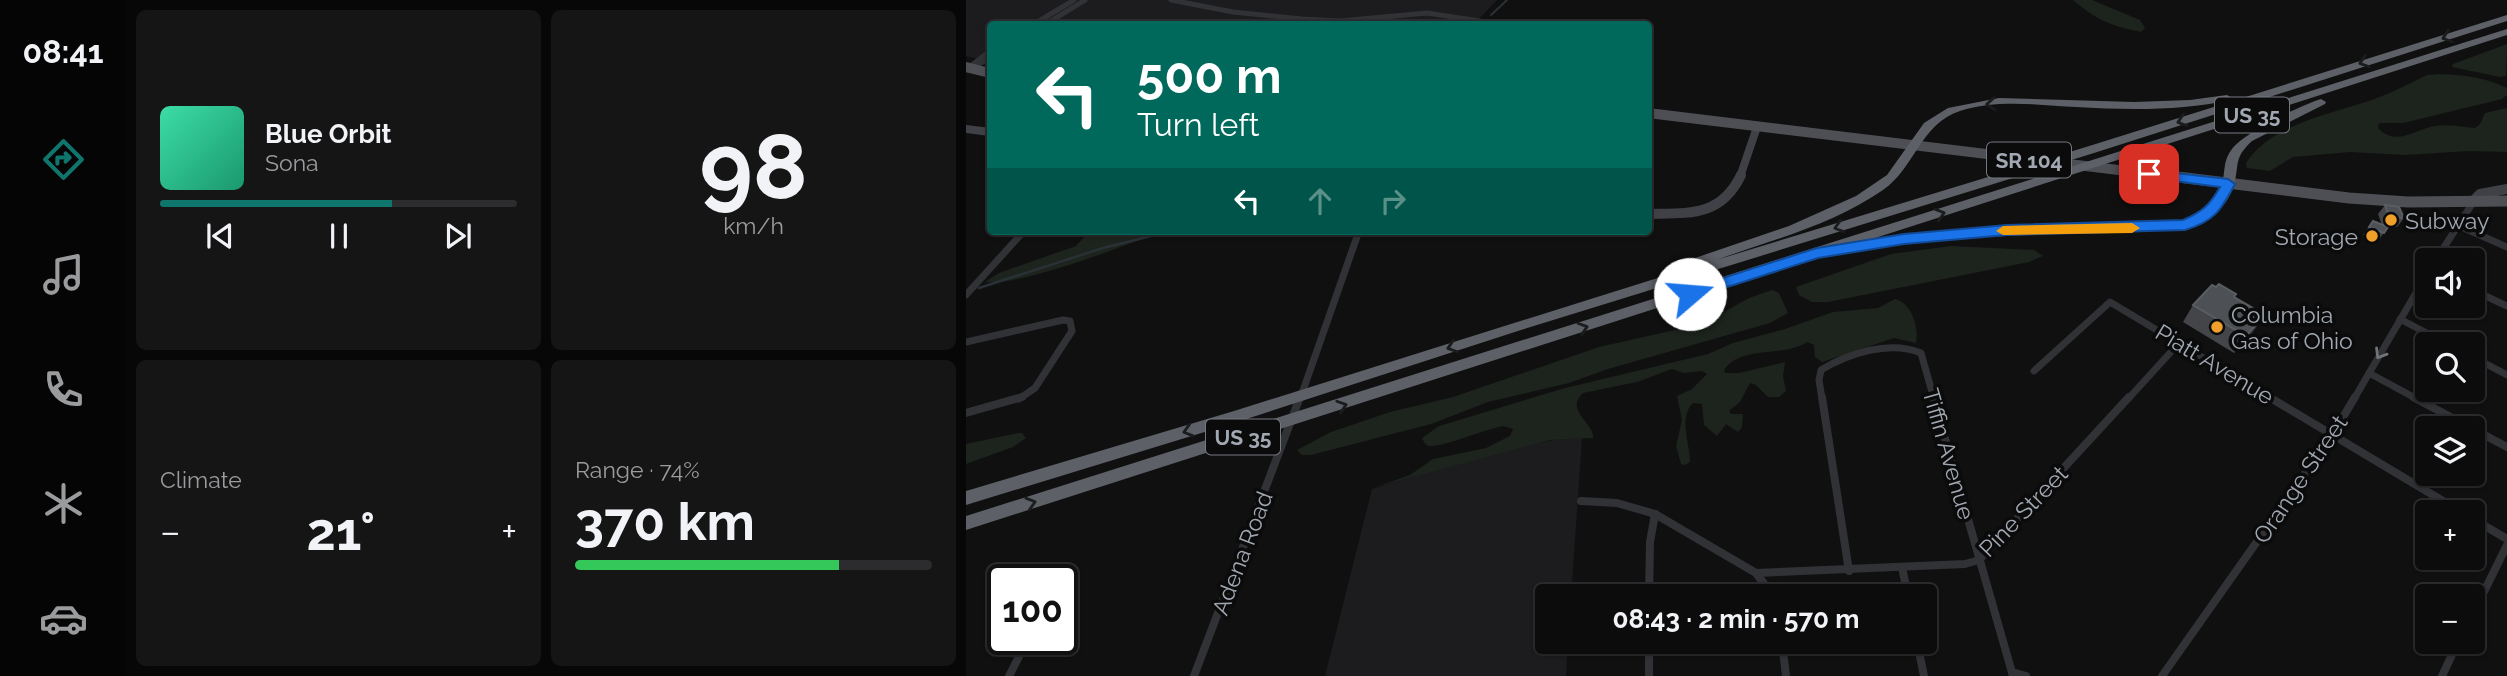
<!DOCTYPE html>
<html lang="en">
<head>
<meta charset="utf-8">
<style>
	body { margin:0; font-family:Raleway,sans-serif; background:#151516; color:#f1f3f6; height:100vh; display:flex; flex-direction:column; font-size:26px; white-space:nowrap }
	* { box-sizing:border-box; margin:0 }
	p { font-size:23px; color:#9a9b9d }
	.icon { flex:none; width:38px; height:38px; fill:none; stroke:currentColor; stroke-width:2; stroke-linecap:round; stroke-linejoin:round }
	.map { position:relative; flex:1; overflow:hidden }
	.details { display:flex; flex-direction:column; gap:10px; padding:10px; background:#070707; width:840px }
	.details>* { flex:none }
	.guide { position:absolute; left:21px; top:21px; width:665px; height:214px; border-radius:7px; box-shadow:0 2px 5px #0004,0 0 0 2px #2c2c2e; background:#00695c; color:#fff; overflow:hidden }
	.buttons { position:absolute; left:1449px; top:248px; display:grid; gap:14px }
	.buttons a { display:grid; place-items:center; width:70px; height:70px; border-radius:7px; background:#0c0c0d; box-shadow:0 2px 5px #0004,0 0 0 2px #2c2c2e; font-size:35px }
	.speed { position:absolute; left:21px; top:564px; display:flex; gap:14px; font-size:35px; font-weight:700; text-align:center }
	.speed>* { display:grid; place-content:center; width:91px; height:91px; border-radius:50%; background:#0c0c0d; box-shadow:0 2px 5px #0004,0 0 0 2px #2c2c2e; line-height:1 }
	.speed .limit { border:4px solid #111; border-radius:10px; background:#fff; color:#111 }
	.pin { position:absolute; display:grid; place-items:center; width:60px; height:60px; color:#fff; margin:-30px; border-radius:14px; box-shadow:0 4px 10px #0006 }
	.me { position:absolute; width:77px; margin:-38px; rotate:72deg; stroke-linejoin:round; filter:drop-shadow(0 0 5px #0008) }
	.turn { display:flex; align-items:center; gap:24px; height:147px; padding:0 35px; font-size:32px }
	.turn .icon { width:91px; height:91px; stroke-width:2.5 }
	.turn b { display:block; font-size:49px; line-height:60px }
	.lanes { display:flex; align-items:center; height:66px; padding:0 35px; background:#0003; justify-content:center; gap:35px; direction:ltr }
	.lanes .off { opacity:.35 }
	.big { font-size:52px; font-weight:700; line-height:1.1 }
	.details .widget { flex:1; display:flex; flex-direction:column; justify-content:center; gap:10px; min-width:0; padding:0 24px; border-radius:10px; background:#151516 }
	.details .dial { align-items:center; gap:0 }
	.dial b { font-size:91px; line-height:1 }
	.song { display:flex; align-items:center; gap:21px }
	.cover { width:84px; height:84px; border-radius:10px; background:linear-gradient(135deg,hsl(160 70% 55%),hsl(160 70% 35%)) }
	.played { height:7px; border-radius:4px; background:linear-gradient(90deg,#0f766e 65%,#2c2c2e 65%) }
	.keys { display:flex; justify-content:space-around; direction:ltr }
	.heat { display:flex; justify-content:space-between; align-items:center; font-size:38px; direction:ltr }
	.charge { height:10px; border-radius:5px; background:linear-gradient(90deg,#34c759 74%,#2c2c2e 0) }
	.details .tiles { flex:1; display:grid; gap:10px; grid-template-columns:repeat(2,1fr) }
	.trip { position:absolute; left:569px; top:584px; width:402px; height:70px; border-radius:7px; background:#0c0c0d; box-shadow:0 2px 5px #0004,0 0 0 2px #2c2c2e; font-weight:700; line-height:70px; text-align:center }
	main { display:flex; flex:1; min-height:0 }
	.menu { display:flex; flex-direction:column; width:126px; justify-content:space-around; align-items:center; background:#050505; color:#9a9b9d }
	.menu .icon { width:49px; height:49px }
	.menu .active { color:#0f766e }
	.menu b { font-size:32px; color:#f1f3f6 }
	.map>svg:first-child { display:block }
</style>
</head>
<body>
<main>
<nav class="menu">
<b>08:41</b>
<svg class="icon active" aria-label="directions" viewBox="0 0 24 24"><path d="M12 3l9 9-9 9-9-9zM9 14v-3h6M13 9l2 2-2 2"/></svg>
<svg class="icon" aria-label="music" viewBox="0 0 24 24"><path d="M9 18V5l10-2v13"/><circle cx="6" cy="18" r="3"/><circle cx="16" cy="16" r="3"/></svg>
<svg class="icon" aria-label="phone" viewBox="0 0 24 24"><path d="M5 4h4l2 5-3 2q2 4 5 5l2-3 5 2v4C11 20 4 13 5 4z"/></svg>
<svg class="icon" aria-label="climate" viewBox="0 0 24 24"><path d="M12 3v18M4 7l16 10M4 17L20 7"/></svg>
<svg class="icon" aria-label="car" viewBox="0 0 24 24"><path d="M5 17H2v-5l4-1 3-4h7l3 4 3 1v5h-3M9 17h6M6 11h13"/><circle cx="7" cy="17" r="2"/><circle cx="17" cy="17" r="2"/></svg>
</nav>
<section class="details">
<div class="tiles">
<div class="widget">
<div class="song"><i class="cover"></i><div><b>Blue Orbit</b><p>Sona</p></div></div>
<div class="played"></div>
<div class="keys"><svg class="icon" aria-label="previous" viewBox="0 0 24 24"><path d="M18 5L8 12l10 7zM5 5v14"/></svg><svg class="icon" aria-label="pause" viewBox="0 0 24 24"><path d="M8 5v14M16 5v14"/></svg><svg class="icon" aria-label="next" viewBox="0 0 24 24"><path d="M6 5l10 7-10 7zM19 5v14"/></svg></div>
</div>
<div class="widget dial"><b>98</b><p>km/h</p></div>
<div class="widget"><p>Climate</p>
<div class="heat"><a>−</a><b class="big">21°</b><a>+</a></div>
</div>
<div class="widget"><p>Range · 74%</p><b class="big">370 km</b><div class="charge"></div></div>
</div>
</section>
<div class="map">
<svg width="1541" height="676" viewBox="0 0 1541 676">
	<rect width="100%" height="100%" fill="#101011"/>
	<g fill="#1c1c1e">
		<path d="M0,0H531L508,24H24V62L0,56Z"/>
		<path d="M616,438L605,597H581V642H602L600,676H359L406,489L525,453L587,440Z"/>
	</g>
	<g fill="#1c241d">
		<path d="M1107,0H1126L1174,20L1179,28L1175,32C1145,26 1130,20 1107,0Z"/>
		<path d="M1541,44L1540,76L1534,77L1486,67L1487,64Z"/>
		<path d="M1461,75C1484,72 1521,77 1541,88V95L1536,99L1437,123H1413L1412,128C1431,148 1450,128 1470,126C1482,124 1496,127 1509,128L1514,124L1519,113L1541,108V152L1503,151L1439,155L1384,152L1327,157L1304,171L1281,168L1280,163C1307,122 1368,114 1411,98C1428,92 1444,83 1461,75Z"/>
		<path d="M108,231H196C162,245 52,287 19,282L33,273L110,246L119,236Z"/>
		<path d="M985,246L1068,250L1077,256L1063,262L862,302H846L833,295L830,287L925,254Z"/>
		<path d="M806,290L813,293L822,313L804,323L642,369L603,383L522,402L465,424L345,455H336L331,450L365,432L424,412L487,397L633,347L736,324L783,298Z"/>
		<path d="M929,299C946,303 953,327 950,343L928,338L856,362L849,357L848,345L841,342C817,358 775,345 758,370L759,373H773L819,362L817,376L820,391L813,397H802L790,385L784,383L774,402L763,411L765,414H777L776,427L772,432L760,424L751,436L738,425L736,404L727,403C712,418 724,443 724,462L719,465L715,464L710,446L716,420L711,396L726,389L741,374L736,371L718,373L706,369L671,382L617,393C598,411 629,423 627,438L584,440L410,487L444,475L467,459L520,448L544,436L547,429L537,426C520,429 478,447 464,446C459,445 458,442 456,438L473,426L599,388L742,354L767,343L819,329L867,312L912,308Z"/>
		<path d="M52,433H56L60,438L47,447L0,464V444Z"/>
	</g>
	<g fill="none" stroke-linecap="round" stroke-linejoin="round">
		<path stroke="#293137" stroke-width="2" d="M525,15L541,0"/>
		<path stroke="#293137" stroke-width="2.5" d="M13,288L137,248L205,231"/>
		<g stroke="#313236" stroke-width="5">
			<path d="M205,0L267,12L336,19L374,21L461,13L533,24"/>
			<path d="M68,24L108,0"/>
			<path d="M80,24L119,0"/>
			<path d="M10,65L24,59"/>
			<path d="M2,68L24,51"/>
		</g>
		<g stroke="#313236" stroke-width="7">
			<path d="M1491,225L1541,247"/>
			<path d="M1469,261L1508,201"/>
			<path d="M1507,290L1541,306"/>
			<path d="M0,295L58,231"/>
			<path d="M1434,319L1483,345"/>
			<path d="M0,342L97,320L104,321L106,331L69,388L53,399"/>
			<path d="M1507,357L1541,375"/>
			<path d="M1068,371L1144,302L1306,399"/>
			<path d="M1403,373L1451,399"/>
			<path d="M334,399L393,231"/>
			<path d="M856,399L853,380L855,370C883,353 924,340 955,353L968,399"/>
			<path d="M1162,399L1214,342"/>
			<path d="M1388,399L1461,274"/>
		</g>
		<g stroke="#313236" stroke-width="8">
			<path d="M856,397L883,571"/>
			<path d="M967,397L1047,676"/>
			<path d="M1303,397L1497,513"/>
			<path d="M1447,397L1541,447"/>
			<path d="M0,413L56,397"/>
			<path d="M615,501L651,503L689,514L790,573L999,564L1013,560L1163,397"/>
			<path d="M1507,519L1541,539"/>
			<path d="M936,567L942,597"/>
			<path d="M790,573L808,597"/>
			<path d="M683,597L684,542L689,514"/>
			<path d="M1507,614L1541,545"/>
			<path d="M683,642V676"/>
			<path d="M816,642L820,676"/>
			<path d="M951,642L958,676"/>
			<path d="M1046,672L1060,676"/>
			<path d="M43,676L62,639"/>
			<path d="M228,676L334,397"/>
			<path d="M1196,676L1367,434L1389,397"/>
			<path d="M1476,676L1492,642"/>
		</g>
		<g stroke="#3f4146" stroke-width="8">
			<path d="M0,129L24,132"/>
			<path d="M774,177L791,127"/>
		</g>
		<g stroke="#3f4146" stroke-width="10">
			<path d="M1508,200L1514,194L1541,189"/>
			<path d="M682,214C723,213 755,217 775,175"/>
		</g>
		<g stroke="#4d4f55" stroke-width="10">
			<path d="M0,67L24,73"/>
			<path d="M682,113L1210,177"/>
		</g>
		<path stroke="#4d4f55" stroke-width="11" d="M1196,175L1383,198L1442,202L1541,201"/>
		<g fill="#5d6067" fill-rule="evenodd">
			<path d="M1541,15V21L1128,153L555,330L268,423L0,505V491L268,411L733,265L728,261L729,258L823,226L890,196L921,175L958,123L982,108L1033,98L1168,102L1224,100L1261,95L1266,98L1265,100C1215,111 1161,110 1110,107C1072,105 1031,99 994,111C954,124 949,168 917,190C868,224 807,240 750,260L1120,147Z"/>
			<path d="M1541,29V35L0,530V516Z"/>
			<path d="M1355,99L1360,102L1359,104L1286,141C1269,157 1273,161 1269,181C1264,205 1245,220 1223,228L1017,237L937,244L897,251L891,247L897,243L937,236L1017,228L1218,221C1236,213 1253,200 1257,180C1259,168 1258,159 1266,149C1278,133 1335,105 1355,99Z"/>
		</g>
	</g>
	<g fill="#434549">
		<path d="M1419,205L1438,218L1431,227L1417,225L1422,227L1411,242L1397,235L1407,221L1416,225L1412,214Z"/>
		<path d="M1270,294L1268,298L1287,332L1268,353L1217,322L1227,305Z"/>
	</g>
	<path fill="#2a2c2e" d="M1299,315L1287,332L1268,353L1280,336Z"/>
	<g fill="#4d5054" stroke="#5a5e63" stroke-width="2">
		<path d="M1419,205L1433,207L1438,218L1423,216Z"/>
		<path d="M1407,221L1422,227L1418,233L1403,227Z"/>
		<path d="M1253,284L1270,294L1268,297L1299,315L1280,336L1227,305L1246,285L1250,287Z"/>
	</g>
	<defs><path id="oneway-chevron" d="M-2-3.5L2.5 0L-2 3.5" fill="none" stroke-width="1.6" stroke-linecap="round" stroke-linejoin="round" transform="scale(1.75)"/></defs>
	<g stroke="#1b1c1e">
		<use href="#oneway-chevron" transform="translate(1481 37) rotate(162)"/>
		<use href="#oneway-chevron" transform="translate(1398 62) rotate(162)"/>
		<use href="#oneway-chevron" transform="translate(1025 104) rotate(176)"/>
		<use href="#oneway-chevron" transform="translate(1216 121) rotate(162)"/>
		<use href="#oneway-chevron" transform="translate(974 214) rotate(-17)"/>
		<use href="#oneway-chevron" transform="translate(873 227) rotate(163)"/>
		<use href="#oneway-chevron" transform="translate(617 328) rotate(-18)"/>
		<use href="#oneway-chevron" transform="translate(486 347) rotate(162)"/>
		<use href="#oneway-chevron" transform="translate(376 406) rotate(-18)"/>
		<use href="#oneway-chevron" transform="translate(222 431) rotate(163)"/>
		<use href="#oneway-chevron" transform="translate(65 503) rotate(-17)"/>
	</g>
	<use stroke="#6f737a" href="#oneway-chevron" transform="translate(1414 354) rotate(121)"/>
	<path fill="#1a73e8" stroke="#114b97" stroke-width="2" d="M1183,170L1262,179L1269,184C1255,210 1249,221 1219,230L1041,235L938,244L852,258L724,299L716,294L719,290L851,248L938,234L1041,225L1217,220C1236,212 1244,205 1254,187L1178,177L1176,174Z"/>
	<path fill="#f59e0b" d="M1166,223L1174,228L1166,233L1037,235L1030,231L1037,226Z"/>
	<g fill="#f0a02a" stroke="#0b0b0c" stroke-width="2.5">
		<circle cx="1425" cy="220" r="7"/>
		<circle cx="1406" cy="236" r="7"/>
		<circle cx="1251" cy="327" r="7"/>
	</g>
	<g text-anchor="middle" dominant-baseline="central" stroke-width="7" stroke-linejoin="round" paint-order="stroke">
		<g fill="#0b0b0c" stroke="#747980" stroke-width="2">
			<rect x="1249" y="97.5" width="74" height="35" rx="5"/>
			<rect x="1021" y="142.5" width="84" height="35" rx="5"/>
			<rect x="240" y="419.5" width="74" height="35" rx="5"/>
		</g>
		<g font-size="21" font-weight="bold" fill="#a1a8b2">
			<text x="1286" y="115">US 35</text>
			<text x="1063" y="160">SR 104</text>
			<text x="277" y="437">US 35</text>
		</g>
		<g font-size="23" fill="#a1a8b2" stroke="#0b0b0c" text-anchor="start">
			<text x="1439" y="220">Subway</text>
			<text x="1392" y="236" text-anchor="end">Storage</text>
			<text x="1265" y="314">Columbia<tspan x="1265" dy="26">Gas of Ohio</tspan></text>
		</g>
		<g font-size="23" fill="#a1a8b2" stroke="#0b0b0c">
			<text transform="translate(1249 364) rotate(31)">Piatt Avenue</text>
			<text transform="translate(983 454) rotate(74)">Tiffin Avenue</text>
			<text transform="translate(1334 479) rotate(-56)">Orange Street</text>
			<text transform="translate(1057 511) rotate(-46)">Pine Street</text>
			<text transform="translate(276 553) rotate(-69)">Adena Road</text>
		</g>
	</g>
</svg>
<div class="buttons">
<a><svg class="icon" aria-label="sound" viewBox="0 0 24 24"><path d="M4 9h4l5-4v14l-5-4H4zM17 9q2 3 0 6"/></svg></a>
<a><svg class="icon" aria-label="search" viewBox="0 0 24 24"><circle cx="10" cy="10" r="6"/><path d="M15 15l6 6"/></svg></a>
<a><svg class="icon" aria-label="layers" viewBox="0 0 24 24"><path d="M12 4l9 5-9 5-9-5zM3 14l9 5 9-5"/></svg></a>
<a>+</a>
<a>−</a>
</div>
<div class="speed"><div class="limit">100</div></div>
<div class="pin" style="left:1183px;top:174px;background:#d93025"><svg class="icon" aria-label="arrive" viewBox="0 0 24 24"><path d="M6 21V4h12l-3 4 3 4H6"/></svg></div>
<svg class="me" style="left:724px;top:294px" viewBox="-20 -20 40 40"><circle r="19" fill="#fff"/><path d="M0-13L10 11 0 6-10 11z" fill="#1a73e8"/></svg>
<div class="trip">08:43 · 2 min · 570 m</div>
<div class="guide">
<div class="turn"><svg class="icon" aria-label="left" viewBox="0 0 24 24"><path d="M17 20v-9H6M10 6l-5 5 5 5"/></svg><div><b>500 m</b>Turn left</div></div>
<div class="lanes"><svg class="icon" aria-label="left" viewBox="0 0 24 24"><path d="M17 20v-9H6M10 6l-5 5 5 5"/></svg><svg class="icon off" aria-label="ahead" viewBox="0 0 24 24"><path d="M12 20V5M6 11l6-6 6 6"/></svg><svg class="icon off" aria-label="right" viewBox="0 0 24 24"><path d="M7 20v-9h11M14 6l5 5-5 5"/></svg></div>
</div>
</div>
</main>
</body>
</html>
